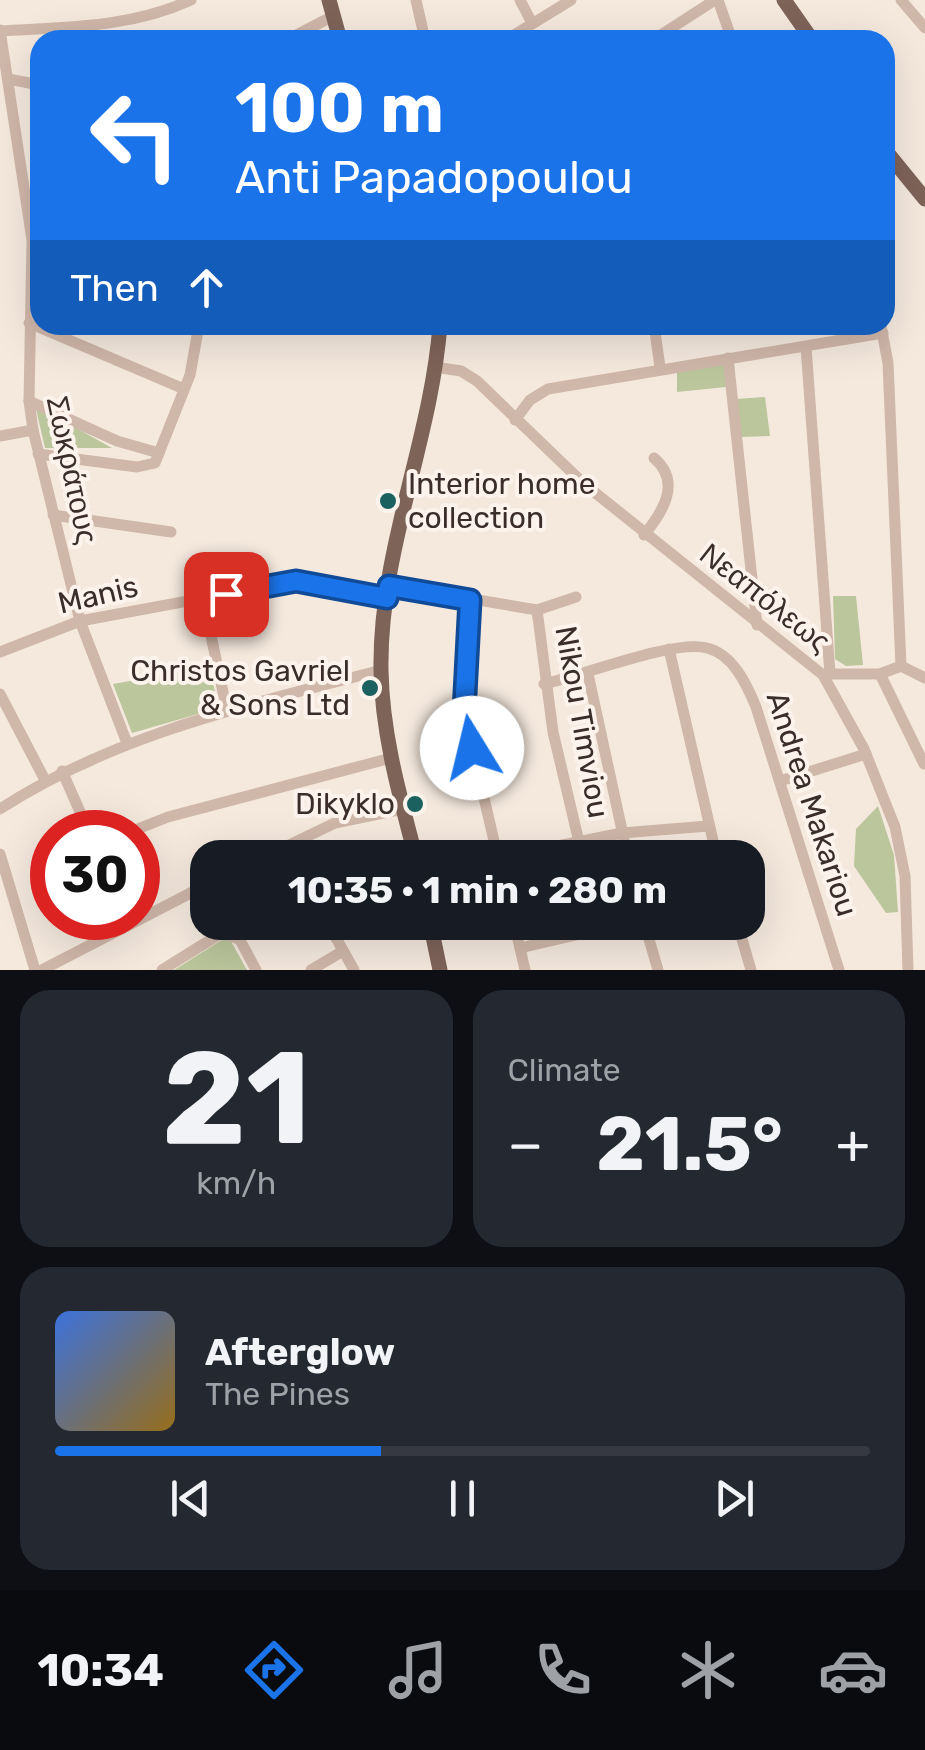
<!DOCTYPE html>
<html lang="en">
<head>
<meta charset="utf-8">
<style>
	body { margin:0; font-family:Rubik,sans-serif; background:#242831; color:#f1f3f6; height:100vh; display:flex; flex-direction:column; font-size:38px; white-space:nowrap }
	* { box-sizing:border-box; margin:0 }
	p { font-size:32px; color:#9ea1a6 }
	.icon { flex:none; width:55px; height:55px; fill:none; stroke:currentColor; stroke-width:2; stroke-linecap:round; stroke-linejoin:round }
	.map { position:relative; height:970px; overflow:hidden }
	.panel { display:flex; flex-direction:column; gap:20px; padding:20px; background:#0d0f14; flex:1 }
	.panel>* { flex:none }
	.hud { position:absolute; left:30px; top:30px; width:865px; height:305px; border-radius:30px; box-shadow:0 10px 40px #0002; background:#1a73e8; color:#fff; overflow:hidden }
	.speed { position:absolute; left:30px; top:810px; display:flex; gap:20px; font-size:50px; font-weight:700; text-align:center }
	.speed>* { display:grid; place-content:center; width:130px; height:130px; border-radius:50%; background:#171b24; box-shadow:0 10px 40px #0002; line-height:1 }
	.speed .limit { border:15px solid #d22; background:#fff; color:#111 }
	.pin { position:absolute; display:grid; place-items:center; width:85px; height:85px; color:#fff; margin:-42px; border-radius:20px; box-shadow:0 5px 15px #0006 }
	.me { position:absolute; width:110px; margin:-55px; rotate:351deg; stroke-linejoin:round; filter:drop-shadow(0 0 8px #0008) }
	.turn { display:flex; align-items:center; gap:35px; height:210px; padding:0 40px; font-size:45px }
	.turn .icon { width:130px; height:130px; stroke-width:2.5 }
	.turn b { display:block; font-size:70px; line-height:85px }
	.then { display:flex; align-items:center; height:95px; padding:0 40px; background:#0003; gap:20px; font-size:38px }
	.big { font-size:75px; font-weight:700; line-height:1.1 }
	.panel .card { flex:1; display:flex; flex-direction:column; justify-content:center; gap:15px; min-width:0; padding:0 35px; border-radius:30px; background:#242831 }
	.panel .dial { align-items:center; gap:0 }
	.dial b { font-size:130px; line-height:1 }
	.song { display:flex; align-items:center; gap:30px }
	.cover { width:120px; height:120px; border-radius:15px; background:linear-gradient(135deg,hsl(220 70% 55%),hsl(40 70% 35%)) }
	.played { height:10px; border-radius:5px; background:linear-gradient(90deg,#1a73e8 40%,#363941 40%) }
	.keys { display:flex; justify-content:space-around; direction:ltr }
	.heat { display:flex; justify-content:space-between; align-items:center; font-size:55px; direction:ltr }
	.panel .tiles { flex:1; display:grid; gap:20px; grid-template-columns:1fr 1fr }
	.card:last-child { grid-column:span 2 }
	.trip { position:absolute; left:190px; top:840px; width:575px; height:100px; border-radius:30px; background:#171b24; box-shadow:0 10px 40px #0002; font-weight:700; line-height:100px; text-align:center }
	.tab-bar { display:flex; height:160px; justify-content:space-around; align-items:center; background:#090b0e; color:#9ea1a6 }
	.tab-bar .icon { width:70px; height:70px }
	.tab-bar .selected { color:#1a73e8 }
	.tab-bar b { font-size:45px; color:#f1f3f6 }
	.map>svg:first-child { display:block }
</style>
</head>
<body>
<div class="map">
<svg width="925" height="970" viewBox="0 0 925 970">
	<rect width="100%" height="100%" fill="#f5e9de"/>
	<g fill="#bbc69c">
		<path d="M724,363L726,387L677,392V370Z"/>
		<path d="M765,397L770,436L740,437L736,399Z"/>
		<path d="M35,405L112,448H45Z"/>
		<path d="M833,596H856L863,665L846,666L835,659Z"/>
		<path d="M209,667L219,708L132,733L113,684Z"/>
		<path d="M878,806L894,855L898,912L886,913L854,866L856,829Z"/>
		<path d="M228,936L247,970H174Z"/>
	</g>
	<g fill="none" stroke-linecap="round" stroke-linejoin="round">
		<g stroke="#cfb7a9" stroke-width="11">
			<path d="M416,0L425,40"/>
			<path d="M520,0L532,23"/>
			<path d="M718,0L732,40"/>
			<path d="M901,0L925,28"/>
			<path d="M0,30L32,240L29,401L33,430L80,621L127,743"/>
			<path d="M0,31C66,27 130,28 191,0"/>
			<path d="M287,40L333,16"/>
			<path d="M506,40L571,0"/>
			<path d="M653,40L715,0"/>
			<path d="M8,79L40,85"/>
			<path d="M29,323L184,389"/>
			<path d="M654,325L660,367"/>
			<path d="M881,326L888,363L901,666"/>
			<path d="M806,347L830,674"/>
			<path d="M728,358L757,625"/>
			<path d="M435,367L461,371L477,381L583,483L823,675L864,749L895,827L905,876L908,970"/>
			<path d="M29,401L117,441L159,453"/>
			<path d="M515,420L530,400L548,389L883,333"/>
			<path d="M0,436L33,430"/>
			<path d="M38,454L137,467L155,463L190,375L199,325"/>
			<path d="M53,515L171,532"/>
			<path d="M644,535C663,512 682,482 654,458"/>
			<path d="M389,585L537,610L576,597"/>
			<path d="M203,598L227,711"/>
			<path d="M469,600L464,712L498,858"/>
			<path d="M537,610L553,732L579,842"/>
			<path d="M669,649L717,858"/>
			<path d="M0,652L80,621L296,581L387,598"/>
			<path d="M588,674L628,858"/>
			<path d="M827,674H880L901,666L925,678"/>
			<path d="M880,674L924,764"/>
			<path d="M544,684C582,676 674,639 707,648C733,654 747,685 756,707L839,970"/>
			<path d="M0,694L45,780"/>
			<path d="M62,771L89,832"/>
			<path d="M780,781L866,754"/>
			<path d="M0,809C116,734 249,705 381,670"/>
			<path d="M130,832L168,817L391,758"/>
			<path d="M0,854L35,970"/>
			<path d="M262,858L335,823L403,809"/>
			<path d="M497,858L622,833L708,826"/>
			<path d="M327,922L354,970"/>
			<path d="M514,922L525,970"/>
			<path d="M644,922L658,970"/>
			<path d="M737,922L751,970"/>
			<path d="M520,948L632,922"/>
			<path d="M42,970L208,884"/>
			<path d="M162,970L223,932L240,940L256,970"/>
			<path d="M311,970L343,951"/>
		</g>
		<g stroke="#7e6359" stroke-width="15">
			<path d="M329,0L340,40"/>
			<path d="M784,0L812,40"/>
			<path d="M885,150L925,199"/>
			<path d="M416,858C400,797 382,734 381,670C379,552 431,441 440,325"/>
			<path d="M430,922L440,970"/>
		</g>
	</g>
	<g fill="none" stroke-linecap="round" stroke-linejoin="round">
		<g stroke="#114b97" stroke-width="25">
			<path id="route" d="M226,594L296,581L387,598L389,586L470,600L464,712L472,748"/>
		</g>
		<use href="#route" stroke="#1a73e8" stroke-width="18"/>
	</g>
	<g fill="#1a6160" stroke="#fcf3ec" stroke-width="4">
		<circle cx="388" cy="501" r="10"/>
		<circle cx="370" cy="688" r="10"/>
		<circle cx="415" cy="804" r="10"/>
	</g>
	<g text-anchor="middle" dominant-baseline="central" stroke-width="8" stroke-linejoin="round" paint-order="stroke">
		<g font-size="30" fill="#3b2d29" stroke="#fcf3ec">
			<text transform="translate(72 470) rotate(78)">Σωκράτους</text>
			<text transform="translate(98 595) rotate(-13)">Manis</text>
			<text transform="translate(765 598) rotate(38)">Νεαπόλεως</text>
			<text transform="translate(582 722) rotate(80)">Nikou Timviou</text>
			<text transform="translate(812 804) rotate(72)">Andrea Makariou</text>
		</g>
		<g font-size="30" fill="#3b2d29" stroke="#fcf3ec" text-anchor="end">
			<text x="408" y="484" text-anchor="start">Interior home<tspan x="408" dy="34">collection</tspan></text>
			<text x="350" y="671">Christos Gavriel<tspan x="350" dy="34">&amp; Sons Ltd</tspan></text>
			<text x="395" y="804">Dikyklo</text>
		</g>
	</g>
</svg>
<div class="speed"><div class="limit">30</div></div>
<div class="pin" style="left:226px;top:594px;background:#d93025"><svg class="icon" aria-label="arrive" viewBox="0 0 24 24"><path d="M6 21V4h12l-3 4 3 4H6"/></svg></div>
<svg class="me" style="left:472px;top:748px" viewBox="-20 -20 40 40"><circle r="19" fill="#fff"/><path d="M0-13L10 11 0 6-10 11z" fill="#1a73e8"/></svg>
<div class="trip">10:35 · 1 min · 280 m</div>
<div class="hud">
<div class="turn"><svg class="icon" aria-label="left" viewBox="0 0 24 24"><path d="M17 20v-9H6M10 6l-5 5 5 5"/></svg><div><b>100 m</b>Anti Papadopoulou</div></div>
<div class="then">Then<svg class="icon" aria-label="ahead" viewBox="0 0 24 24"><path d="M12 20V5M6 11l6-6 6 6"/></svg></div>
</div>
</div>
<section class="panel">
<div class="tiles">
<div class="card dial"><b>21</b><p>km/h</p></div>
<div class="card"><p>Climate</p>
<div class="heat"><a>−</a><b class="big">21.5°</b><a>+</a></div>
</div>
<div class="card">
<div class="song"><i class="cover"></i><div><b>Afterglow</b><p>The Pines</p></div></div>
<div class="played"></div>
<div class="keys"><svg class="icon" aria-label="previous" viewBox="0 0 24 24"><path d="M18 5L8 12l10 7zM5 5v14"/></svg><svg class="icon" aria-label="pause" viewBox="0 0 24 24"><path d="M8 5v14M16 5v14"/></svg><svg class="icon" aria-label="next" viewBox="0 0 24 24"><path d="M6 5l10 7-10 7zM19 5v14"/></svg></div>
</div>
</div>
</section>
<nav class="tab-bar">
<b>10:34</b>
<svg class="icon selected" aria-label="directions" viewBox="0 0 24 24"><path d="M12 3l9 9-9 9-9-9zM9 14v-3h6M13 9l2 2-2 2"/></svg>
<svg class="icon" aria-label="music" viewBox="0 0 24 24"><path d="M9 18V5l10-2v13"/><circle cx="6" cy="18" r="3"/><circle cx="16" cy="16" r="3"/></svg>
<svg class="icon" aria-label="phone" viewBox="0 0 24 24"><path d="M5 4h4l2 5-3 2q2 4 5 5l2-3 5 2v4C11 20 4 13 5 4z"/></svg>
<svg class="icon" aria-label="climate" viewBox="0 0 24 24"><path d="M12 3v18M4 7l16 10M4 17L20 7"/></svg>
<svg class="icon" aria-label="car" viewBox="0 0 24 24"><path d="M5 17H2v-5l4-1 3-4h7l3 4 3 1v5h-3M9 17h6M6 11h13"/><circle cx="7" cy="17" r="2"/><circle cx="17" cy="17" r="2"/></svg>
</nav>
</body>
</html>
